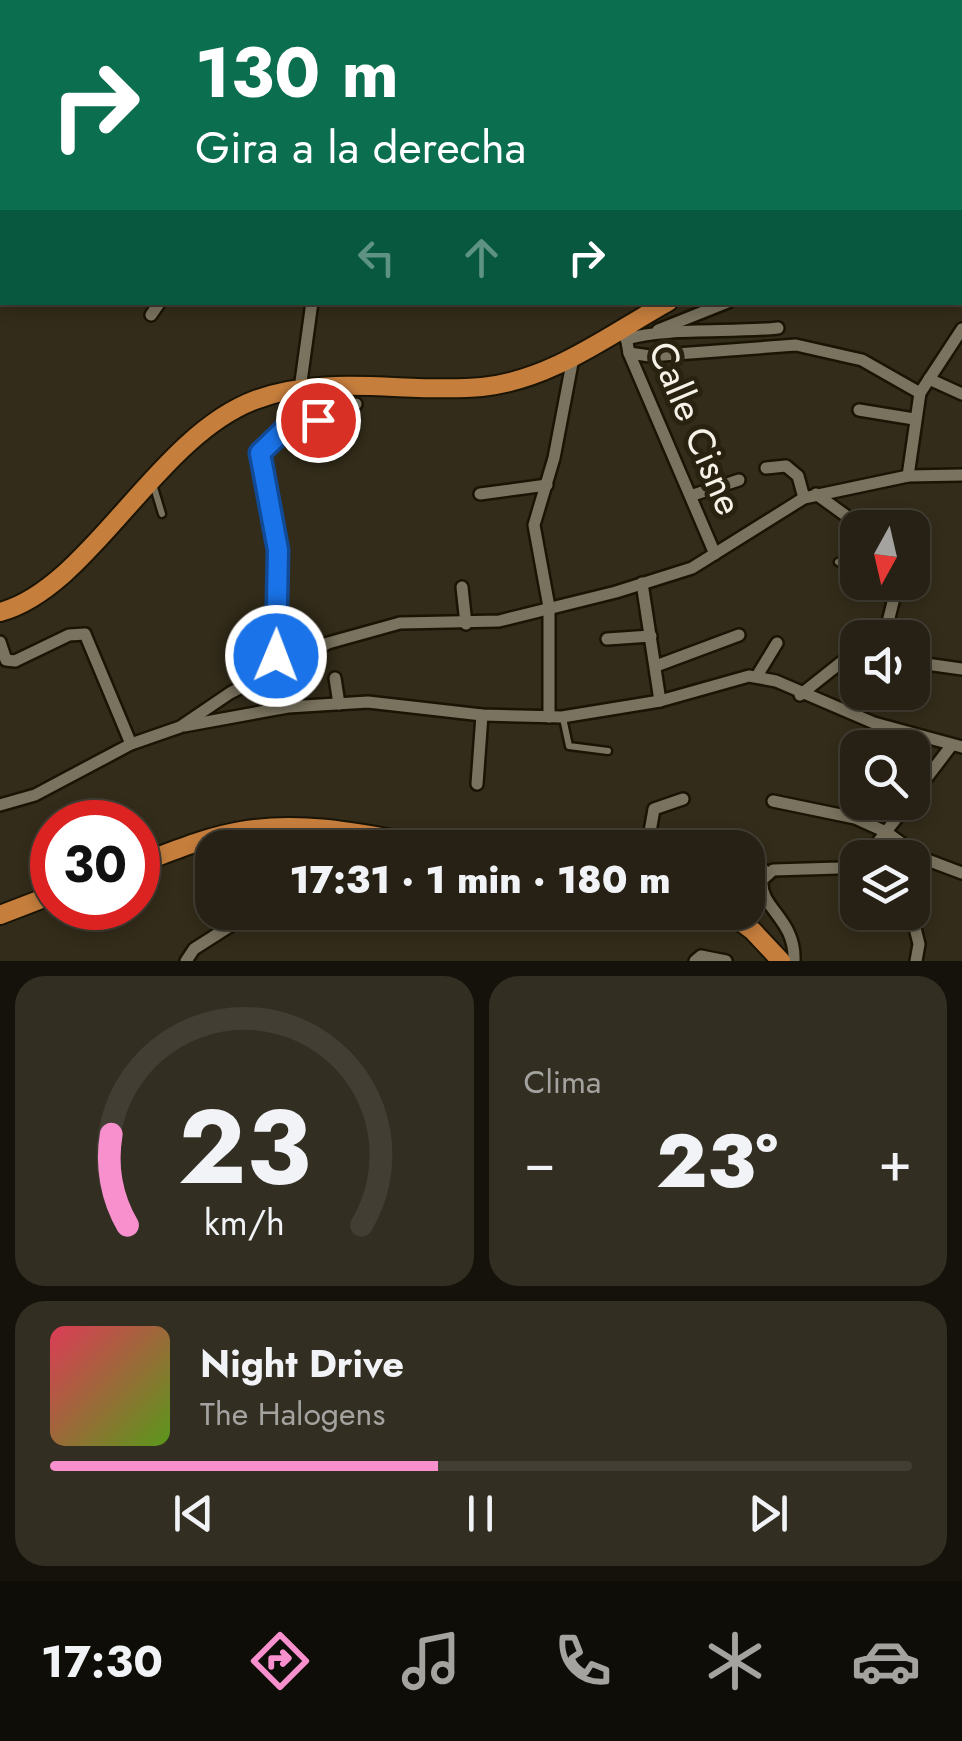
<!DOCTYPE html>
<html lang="es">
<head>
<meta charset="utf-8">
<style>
	body { margin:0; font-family:Jost,sans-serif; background:#322e22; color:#f1f3f6; height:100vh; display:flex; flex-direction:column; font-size:38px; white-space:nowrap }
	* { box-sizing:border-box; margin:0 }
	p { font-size:32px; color:#a4a3a0 }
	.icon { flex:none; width:55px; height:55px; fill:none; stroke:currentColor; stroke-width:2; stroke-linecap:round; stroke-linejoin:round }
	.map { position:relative; height:961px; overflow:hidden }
	.sheet { display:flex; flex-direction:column; gap:15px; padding:15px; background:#15120b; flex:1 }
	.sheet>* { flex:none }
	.guide { position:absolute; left:0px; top:0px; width:962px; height:305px; box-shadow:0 5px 15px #0003,0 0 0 2px #423e34; background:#0b6e4f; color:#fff; overflow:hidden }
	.needle { width:65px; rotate:188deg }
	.controls { position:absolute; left:840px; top:510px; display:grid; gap:20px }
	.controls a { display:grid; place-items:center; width:90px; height:90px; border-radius:20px; background:#262114; box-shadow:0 5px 15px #0003,0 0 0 2px #423e34; font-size:50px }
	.speed { position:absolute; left:30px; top:800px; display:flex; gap:20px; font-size:50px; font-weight:700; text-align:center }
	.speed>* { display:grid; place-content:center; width:130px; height:130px; border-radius:50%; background:#262114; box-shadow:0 5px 15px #0003,0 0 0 2px #423e34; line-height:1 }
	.speed .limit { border:15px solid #d22; background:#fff; color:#111 }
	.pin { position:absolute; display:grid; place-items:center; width:85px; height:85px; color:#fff; margin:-42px; border:5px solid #fff; border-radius:50%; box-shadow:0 2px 10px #0007 }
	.me { position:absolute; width:110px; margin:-55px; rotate:1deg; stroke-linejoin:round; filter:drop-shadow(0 0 8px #0008) }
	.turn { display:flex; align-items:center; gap:35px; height:210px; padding:0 30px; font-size:45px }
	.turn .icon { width:130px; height:130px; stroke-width:2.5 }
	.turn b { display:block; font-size:70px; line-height:85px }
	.lanes { display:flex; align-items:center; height:95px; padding:0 30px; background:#0003; justify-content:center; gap:50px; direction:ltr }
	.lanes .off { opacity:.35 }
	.big { font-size:75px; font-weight:800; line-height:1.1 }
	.sheet .widget { flex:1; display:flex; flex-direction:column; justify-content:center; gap:15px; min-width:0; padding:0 35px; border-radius:30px; background:#322e22 }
	.sheet .dial { align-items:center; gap:0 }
	.dial svg { height:260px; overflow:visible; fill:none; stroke:#423e34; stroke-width:7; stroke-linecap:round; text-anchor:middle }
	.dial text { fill:#f1f3f6; stroke:none }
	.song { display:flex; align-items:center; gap:30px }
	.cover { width:120px; height:120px; border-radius:15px; background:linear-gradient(135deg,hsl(350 70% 55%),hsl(90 70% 35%)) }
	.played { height:10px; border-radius:5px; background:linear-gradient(90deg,#f790cd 45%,#423e34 45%) }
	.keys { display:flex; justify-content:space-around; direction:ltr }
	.heat { display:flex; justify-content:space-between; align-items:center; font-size:55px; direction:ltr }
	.sheet .tiles { flex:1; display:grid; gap:15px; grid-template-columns:1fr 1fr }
	.widget:last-child { grid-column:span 2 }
	.trip { position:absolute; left:195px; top:830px; width:570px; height:100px; border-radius:30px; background:#262114; box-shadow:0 5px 15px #0003,0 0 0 2px #423e34; font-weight:800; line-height:100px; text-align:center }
	.menu { display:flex; height:160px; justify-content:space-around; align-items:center; background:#0f0d08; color:#a4a3a0 }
	.menu .icon { width:70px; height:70px }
	.menu .on { color:#f790cd }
	.menu b { font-size:45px; color:#f1f3f6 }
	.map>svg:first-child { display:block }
</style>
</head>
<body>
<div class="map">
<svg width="962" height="961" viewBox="0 0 962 961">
	<rect width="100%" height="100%" fill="#332c1a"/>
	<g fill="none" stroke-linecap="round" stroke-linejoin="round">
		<g stroke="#1a1404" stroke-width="11">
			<g id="lane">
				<path d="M318,420L352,436"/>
				<path d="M153,484L162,514"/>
				<path d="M838,562L858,575"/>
				<path d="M868,582L892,602"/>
				<path d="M563,718L569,746L608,751"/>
			</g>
		</g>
		<g stroke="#1a1404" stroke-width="16">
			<g id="street">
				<path d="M519,0L520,2"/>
				<path d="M831,0V2"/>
				<path d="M263,2V0"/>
				<path d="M960,55L962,54"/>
				<path d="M960,125L962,127"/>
				<path d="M960,218H962"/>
				<path d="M151,315L160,302"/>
				<path d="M624,326L629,353L715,554"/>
				<path d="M658,330L728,302"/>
				<path d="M626,339C668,327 732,333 778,328"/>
				<path d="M629,353L650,356L796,345L862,360L920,393"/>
				<path d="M929,379L962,394"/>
				<path d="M300,389L312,302"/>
				<path d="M859,410L914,419"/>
				<path d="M766,468L786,466L798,476L804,498"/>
				<path d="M908,476L920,393L962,329"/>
				<path d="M480,494L547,485"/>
				<path d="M816,494L863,528"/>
				<path d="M693,495L739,480"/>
				<path d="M642,583L660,701"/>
				<path d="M462,587L466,624"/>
				<path d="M872,638L888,622L898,582"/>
				<path d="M607,639L651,636"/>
				<path d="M0,642L6,660L15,661L69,635L85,634L131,744"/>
				<path d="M912,662L962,669"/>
				<path d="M656,666L739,635"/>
				<path d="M275,668L278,550L260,453L287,427L356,404"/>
				<path d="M757,676L777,643"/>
				<path d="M335,678L339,704"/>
				<path d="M800,695L858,649"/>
				<path d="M549,717V607L534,525L554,458L573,358"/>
				<path d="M184,726L288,707L368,702L482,715L562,717L660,701L749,676L776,681L874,723L962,747"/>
				<path d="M477,784L482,715"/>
				<path d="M912,797L951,746"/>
				<path d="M773,801L855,818L886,832L922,858L962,873"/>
				<path d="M0,805L35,795L131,744L180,727L230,693L328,643L400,623L499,621L616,592L692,568L804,498L908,476L962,475"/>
				<path d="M640,848L648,843L654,809L683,799"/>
				<path d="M860,858L875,846L909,802"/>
				<path d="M748,860L768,873"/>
				<path d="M911,912L919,944L916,961"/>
				<path d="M186,961L194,949L252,912"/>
				<path d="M695,961L701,956L726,961"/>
				<path d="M794,961C796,919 759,908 762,880L773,870L839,868L858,859"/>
			</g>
		</g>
		<g stroke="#1a1404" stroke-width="22">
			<g id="primary">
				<path d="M960,238H962"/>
				<path d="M0,612C90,588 156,437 255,400C326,373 409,394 482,387C551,380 609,335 668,302"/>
				<path d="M138,864C171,852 205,837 241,831C308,819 373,836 440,848"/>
				<path d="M728,912L753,931L781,961"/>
				<path d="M0,915L52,895"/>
			</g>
		</g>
		<use href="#lane" stroke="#7a735f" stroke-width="6"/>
		<use href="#street" stroke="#7a735f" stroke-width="11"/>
		<use href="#primary" stroke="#c67e3d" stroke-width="18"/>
	</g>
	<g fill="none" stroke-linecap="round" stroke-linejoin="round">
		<g stroke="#114b97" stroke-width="25">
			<path id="route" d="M276,656L278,550L260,453L287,427L318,420"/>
		</g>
		<use href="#route" stroke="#1a73e8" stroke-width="18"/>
	</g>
	<g text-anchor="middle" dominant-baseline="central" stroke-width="10" stroke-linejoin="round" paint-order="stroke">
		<g font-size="38" fill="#f6f2e7" stroke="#292211">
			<text transform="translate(696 428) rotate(67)">Calle Cisne</text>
		</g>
	</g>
</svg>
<div class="controls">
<a><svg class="needle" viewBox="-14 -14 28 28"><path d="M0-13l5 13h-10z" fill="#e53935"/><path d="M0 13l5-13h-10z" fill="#a4a3a0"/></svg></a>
<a><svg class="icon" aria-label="sound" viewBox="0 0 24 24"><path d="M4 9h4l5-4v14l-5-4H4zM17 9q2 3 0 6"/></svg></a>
<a><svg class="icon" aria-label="search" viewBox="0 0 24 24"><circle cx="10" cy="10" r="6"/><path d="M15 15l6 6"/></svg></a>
<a><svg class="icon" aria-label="layers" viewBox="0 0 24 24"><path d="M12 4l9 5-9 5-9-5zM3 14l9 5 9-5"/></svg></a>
</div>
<div class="speed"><div class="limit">30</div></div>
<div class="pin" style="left:318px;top:420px;background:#d93025"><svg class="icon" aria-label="arrive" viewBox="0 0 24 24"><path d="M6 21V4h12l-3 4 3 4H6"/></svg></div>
<svg class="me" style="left:276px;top:656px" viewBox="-20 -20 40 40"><circle r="17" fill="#1a73e8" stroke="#fff" stroke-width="3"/><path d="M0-11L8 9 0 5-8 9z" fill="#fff"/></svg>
<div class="trip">17:31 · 1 min · 180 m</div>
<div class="guide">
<div class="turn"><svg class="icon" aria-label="right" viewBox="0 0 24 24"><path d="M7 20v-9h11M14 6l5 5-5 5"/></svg><div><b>130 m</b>Gira a la derecha</div></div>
<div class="lanes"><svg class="icon off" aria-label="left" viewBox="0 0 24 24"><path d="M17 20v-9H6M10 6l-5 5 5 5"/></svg><svg class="icon off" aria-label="ahead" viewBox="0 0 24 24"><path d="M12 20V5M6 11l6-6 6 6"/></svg><svg class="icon" aria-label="right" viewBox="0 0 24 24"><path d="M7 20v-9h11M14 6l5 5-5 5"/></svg></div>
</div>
</div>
<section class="sheet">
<div class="tiles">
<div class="widget dial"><svg viewBox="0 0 100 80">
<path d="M14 69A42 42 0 1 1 86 69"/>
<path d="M14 69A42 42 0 0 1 9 41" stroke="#f790cd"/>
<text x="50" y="56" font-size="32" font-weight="700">23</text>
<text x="50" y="72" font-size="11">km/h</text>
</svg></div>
<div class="widget"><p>Clima</p>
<div class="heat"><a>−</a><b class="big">23°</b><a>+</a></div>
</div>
<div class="widget">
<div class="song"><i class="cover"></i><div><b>Night Drive</b><p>The Halogens</p></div></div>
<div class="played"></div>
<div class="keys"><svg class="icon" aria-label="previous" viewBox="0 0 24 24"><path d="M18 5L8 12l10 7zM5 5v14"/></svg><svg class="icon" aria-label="pause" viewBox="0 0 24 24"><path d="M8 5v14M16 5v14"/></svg><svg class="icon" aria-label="next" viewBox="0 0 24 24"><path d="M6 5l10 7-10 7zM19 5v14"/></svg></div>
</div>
</div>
</section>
<nav class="menu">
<b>17:30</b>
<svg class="icon on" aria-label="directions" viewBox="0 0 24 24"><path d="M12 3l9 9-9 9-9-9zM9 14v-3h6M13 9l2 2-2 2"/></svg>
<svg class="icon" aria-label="music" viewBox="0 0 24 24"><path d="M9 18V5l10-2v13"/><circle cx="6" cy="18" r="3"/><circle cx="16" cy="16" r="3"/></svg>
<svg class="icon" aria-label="phone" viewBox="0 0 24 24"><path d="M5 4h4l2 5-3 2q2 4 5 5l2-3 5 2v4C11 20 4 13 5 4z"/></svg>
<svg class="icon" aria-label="climate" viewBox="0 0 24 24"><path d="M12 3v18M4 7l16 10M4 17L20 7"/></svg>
<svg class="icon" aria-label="car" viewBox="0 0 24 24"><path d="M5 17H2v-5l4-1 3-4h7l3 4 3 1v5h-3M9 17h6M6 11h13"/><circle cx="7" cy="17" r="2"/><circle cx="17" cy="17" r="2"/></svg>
</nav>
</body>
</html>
